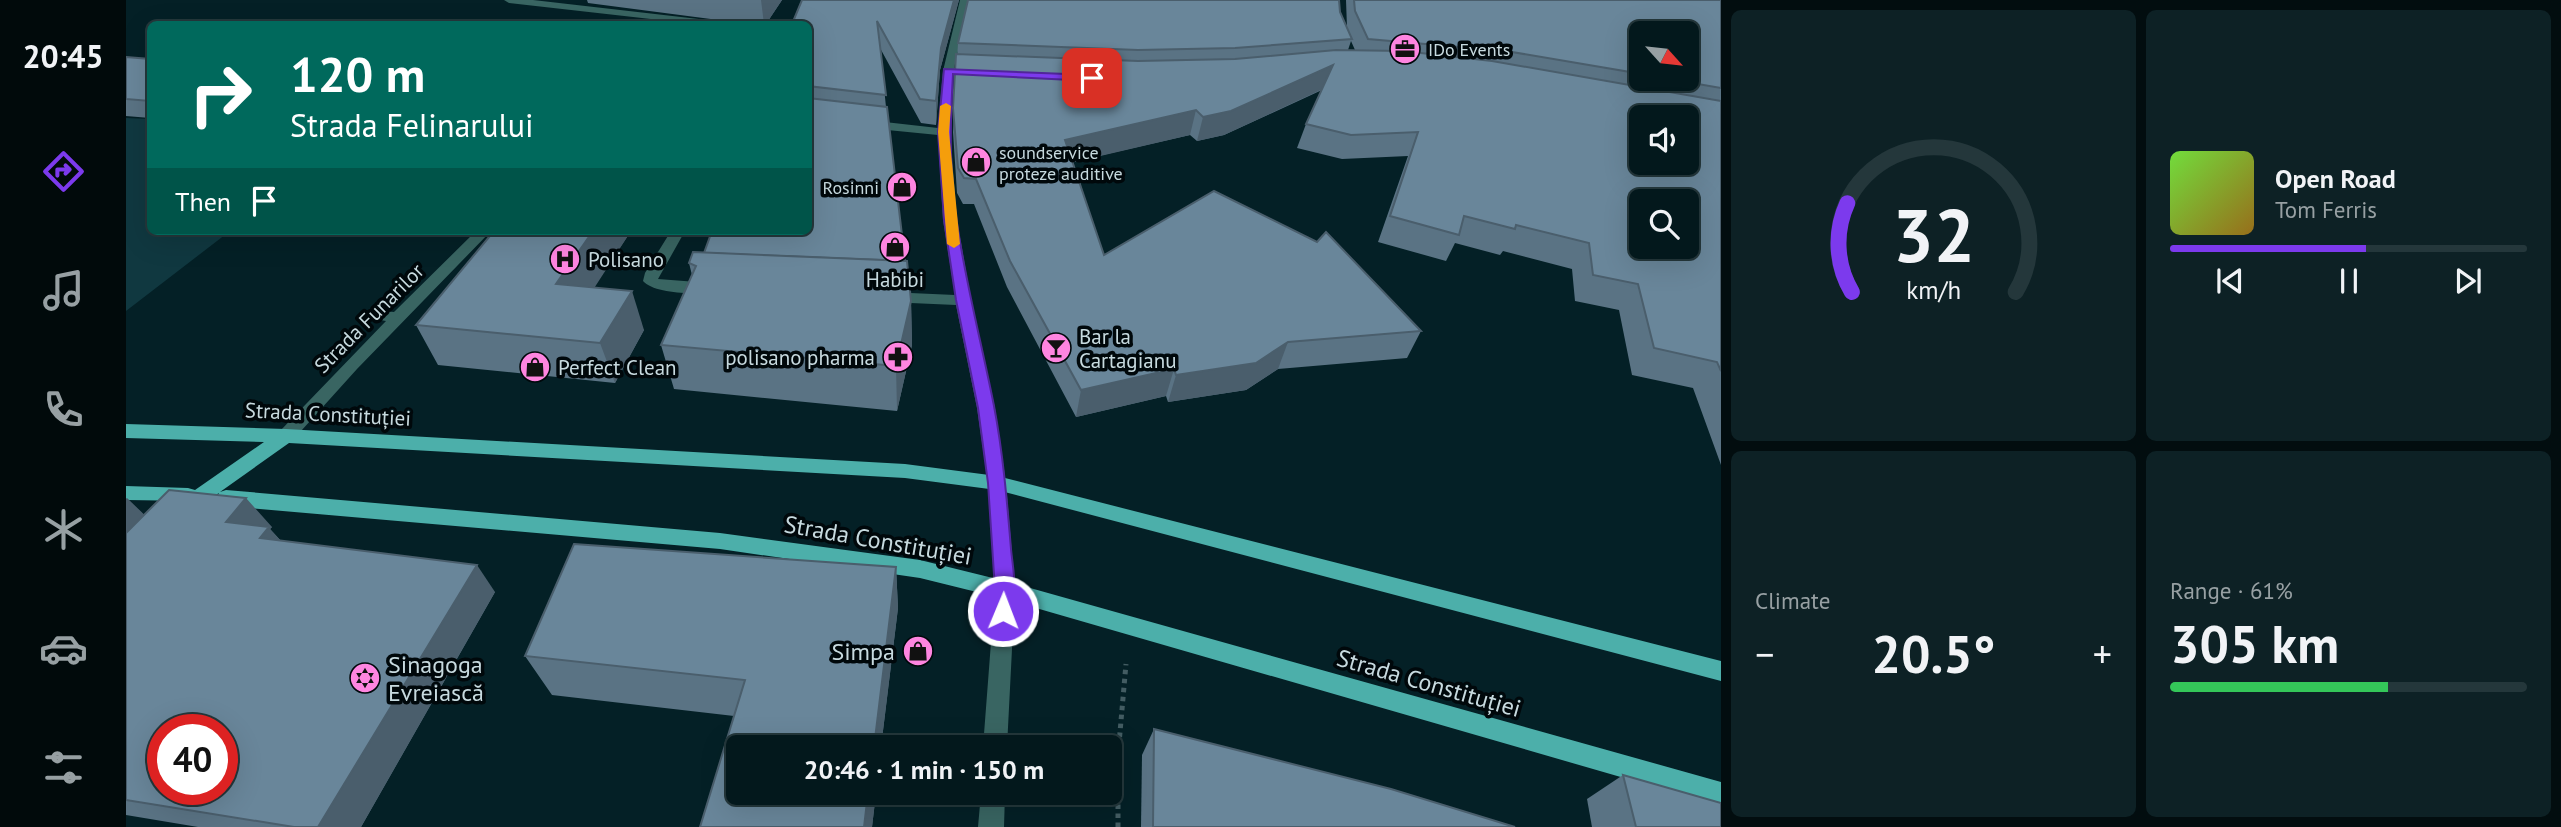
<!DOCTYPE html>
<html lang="en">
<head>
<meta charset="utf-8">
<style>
	body { margin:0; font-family:"PT Sans",sans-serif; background:#0d2125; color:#f1f3f6; height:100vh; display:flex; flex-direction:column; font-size:26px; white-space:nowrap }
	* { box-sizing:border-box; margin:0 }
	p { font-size:23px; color:#97a0a3 }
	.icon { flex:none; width:38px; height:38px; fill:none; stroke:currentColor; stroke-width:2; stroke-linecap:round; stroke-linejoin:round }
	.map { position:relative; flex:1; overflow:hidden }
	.side { display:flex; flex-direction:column; gap:10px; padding:10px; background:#020d0f; width:840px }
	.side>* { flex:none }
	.hud { position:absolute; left:21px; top:21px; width:665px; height:214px; border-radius:10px; box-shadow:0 7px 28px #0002,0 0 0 2px #24373b; background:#00695c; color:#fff; overflow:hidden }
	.needle { width:46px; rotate:117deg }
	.tools { position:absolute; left:1503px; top:21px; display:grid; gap:14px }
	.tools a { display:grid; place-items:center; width:70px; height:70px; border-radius:10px; background:#03181c; box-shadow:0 7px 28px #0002,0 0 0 2px #24373b; font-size:35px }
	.speed { position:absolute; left:21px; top:714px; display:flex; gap:14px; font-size:35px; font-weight:700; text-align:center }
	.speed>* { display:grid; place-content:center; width:91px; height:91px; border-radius:50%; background:#03181c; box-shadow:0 7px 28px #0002,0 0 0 2px #24373b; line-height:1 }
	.speed .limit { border:10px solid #d22; background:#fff; color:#111 }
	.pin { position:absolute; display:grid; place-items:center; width:60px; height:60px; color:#fff; margin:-30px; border-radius:14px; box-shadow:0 4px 10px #0006 }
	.me { position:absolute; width:77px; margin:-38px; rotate:1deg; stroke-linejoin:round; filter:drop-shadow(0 0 5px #0008) }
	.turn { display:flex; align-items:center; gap:24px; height:147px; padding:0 28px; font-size:32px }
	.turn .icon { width:91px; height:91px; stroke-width:2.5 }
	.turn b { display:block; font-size:49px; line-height:60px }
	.then { display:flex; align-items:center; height:66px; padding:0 28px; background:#0003; gap:14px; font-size:26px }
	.big { font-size:52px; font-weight:800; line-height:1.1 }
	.side .widget { flex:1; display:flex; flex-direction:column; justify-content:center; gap:10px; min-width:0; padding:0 24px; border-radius:10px; background:#0d2125 }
	.side .dial { align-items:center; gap:0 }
	.dial svg { height:182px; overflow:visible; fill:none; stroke:#24373b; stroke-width:7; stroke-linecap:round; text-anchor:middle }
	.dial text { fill:#f1f3f6; stroke:none }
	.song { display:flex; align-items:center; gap:21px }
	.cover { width:84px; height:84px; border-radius:10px; background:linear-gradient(135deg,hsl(100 70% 55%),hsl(40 70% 35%)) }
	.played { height:7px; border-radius:4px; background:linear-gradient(90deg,#7c3aed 55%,#24373b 55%) }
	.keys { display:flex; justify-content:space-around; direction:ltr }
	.heat { display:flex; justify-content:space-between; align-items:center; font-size:38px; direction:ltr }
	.charge { height:10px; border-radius:5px; background:linear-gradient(90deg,#34c759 61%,#24373b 0) }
	.side .tiles { flex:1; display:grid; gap:10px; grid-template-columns:repeat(2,1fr) }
	.trip { position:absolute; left:600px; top:735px; width:396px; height:70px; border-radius:10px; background:#03181c; box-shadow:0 7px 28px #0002,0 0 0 2px #24373b; font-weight:800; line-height:70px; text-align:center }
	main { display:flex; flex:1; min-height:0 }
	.menu { display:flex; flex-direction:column; width:126px; justify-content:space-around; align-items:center; background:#010a0b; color:#97a0a3 }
	.menu .icon { width:49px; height:49px }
	.menu .active { color:#7c3aed }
	.menu b { font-size:32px; color:#f1f3f6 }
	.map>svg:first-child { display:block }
</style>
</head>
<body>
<main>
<nav class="menu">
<b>20:45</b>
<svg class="icon active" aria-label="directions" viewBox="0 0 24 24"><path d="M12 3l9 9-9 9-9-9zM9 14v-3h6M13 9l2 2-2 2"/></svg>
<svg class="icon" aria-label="music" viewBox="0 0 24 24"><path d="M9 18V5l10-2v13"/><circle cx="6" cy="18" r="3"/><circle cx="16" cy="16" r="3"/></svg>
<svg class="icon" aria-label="phone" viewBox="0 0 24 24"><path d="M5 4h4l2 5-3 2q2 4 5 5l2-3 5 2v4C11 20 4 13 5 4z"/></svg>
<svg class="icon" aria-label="climate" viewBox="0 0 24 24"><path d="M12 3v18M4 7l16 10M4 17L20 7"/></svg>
<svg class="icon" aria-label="car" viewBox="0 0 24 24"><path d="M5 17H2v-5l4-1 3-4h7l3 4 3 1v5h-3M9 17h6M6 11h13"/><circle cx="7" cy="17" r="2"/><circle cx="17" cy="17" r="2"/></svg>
<svg class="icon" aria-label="filters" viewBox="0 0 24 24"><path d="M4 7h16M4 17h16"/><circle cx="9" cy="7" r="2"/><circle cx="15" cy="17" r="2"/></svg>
</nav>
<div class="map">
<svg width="1595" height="827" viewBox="0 0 1595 827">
	<rect width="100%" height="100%" fill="#042026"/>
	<path fill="#103840" d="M0,118L24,119V231H104L0,311Z"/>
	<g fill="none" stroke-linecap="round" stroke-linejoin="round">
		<path stroke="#435c62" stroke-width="5" stroke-dasharray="4.5 4.5" stroke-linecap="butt" d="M992,827V755L1000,664"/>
		<g fill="#396562" fill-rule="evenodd">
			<path d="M378,0H407L590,21L595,24H569L383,3Z"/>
			<path d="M834,0H844L828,68L853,70L858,73L853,76L827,75L824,132L831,220L845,300L869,408L880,483L889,590L881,747H857L869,590L862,483L851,408L830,305L762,302L754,297L762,292L829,295L817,220L812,135L741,128L735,124L741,120L812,128L817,71Z"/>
			<path d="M350,231H365L231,369L166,441H154L151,436L154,431L260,321L243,318L240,314L243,310L268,312Z"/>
			<path d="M545,231H559L532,279L584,283L592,288L589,291C572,295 528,294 517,281L519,273Z"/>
			<path d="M855,793H879L878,827H852Z"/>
		</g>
		<path fill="#4cafaa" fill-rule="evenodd" d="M0,424L160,429L779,464L871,476L1595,661V681L871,490L779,478L163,443L94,492L100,490L594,533L794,560L879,581L1595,782V806L879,599L794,578L594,549L100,506L93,503L90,498L93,493L75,504L68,501L0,500V486L62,488L69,490L138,442L0,438Z"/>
	</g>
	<g fill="#5a7384" fill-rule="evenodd">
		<path d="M461,0H656L640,24H623L462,3Z"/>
		<path d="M676,0H833L814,70L810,125L795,123L754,48L760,107L779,261L785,301L786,345L771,411L548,389L535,345L566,275L563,263L578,253L682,231V24Z"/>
		<path d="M1220,0H1595V465L1567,388L1506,375L1493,310L1449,301L1446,269L1377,251L1374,255L1329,243L1320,261L1252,242L1282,156L1216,159L1171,148L1180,124L1196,90L1098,135L1071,141L1064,135L946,162L978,255L1295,331L1281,358L1152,369L1120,390L1042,402L1040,396L950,417L881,287L848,204H837L831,193L827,132L832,43L1214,12L1221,28ZM1516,33L1561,79H1516ZM1225,41L1229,50H1222Z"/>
		<path d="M0,57L24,59V118L0,116Z"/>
		<path d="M368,231H505L468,287L518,330L489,383L312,365L290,325Z"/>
		<path d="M0,498L18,515L146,527L144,529L155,541L369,592L235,827H72L0,815Z"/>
		<path d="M448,544L770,567L772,608L755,747H612V793H750L746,827H574L608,716L426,695L399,656Z"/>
		<path d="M1028,729L1389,827H1015L1016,755Z"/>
		<path d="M1497,775L1595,827H1466L1461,799Z"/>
	</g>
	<g fill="#4a5e6c">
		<path d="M635,0H656L640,24H638Z"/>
		<path d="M828,0H833L814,70L810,125V101L815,48Z"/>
		<path d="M1207,65L1199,88L1098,135L1071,141L1077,117Z"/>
		<path d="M1070,110L1064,135L936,165L939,140Z"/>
		<path d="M467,231H505L445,324L430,284Z"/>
		<path d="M506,291L518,330L489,383L474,343Z"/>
		<path d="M785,301L786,345L771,411L770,366Z"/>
		<path d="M1162,342L1152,369L1120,390L1042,402L1050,375Z"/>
		<path d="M1048,369L1040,396L950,417L955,390Z"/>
		<path d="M1,498L31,527L0,559V499Z"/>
		<path d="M120,498L146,527L144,529L168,555L100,522Z"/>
		<path d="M351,565L369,592L235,827H192Z"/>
		<path d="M770,567L772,608L755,747H748Z"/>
		<path d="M742,793H750L746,827H738Z"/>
	</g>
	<g fill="#69869a" stroke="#4a5e6c" stroke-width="2" fill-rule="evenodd">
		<path d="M676,0H828L815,48L810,101L794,99L751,21L760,95L682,86V24H666Z"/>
		<path d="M842,0H1213L1214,12L1226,39L1109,48L1012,50L832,43Z"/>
		<path d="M1228,0H1595V88L1543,79H1561V33H1516V74L1380,51L1242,39L1229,11Z"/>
		<path d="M608,21L612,24H603Z"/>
		<path d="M1210,50L1277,51L1366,61L1595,101V371L1591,362L1528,348L1512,284L1467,275L1463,243L1390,225L1389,229L1338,216L1333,235L1264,216L1292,132L1225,135L1180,124L1207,65L1105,111L1077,117L1070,110L939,140L978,255L1088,191L1191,242L1200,232L1295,331L1162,342L1130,363L1050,375L1048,369L955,390L884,261L850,179L838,178L832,168L827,108L830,54L1012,61L1109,59ZM1516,117H1561V163H1516ZM1516,201H1561V247H1516Z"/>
		<path d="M0,57L24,59V101L0,99Z"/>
		<path d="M682,98L761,107L779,261L578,253L586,231H682Z"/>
		<path d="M368,231H467L430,284L506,291L474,343L290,325Z"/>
		<path d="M567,252L781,261L785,301L770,366L535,345L570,266L563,263Z"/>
		<path d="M43,490L120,498L100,522L143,527L134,538L351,565L192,827H168L0,800V533ZM37,730H96V789H37Z"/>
		<path d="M448,544L770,567L748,747H612V793H742L738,827H574L619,680L399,656Z"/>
		<path d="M1028,729L1265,789L1389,827H1027Z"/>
		<path d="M1497,775L1595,803V827H1510Z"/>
	</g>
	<path fill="#7c3aed" stroke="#51269a" stroke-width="2" d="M818,69L966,75L971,78L966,81L827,74C824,124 823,174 831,223C840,285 856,345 868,406C877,453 881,501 885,549C887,570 893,598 884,617L877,620L870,617L868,611L869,590L862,483L852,408L830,300L818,220L812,132Z"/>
	<path fill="#f59e0b" d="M820,103L825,106L823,132L834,244L828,248L821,244L812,132L814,106Z"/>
	<defs>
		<g id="office-disc" transform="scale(1.575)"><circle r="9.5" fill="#fe85e0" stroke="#00080b"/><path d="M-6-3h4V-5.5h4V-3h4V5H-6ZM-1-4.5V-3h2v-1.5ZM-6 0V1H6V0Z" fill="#111"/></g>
		<g id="shop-disc" transform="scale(1.575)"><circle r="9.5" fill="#fe85e0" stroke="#00080b"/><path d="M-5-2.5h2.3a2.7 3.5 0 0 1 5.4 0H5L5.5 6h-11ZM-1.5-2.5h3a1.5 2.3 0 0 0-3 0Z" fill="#111"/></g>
		<g id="hospital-disc" transform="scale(1.575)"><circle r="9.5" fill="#fe85e0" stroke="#00080b"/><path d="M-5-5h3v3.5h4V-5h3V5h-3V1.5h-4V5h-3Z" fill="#111"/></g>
		<g id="bar-disc" transform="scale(1.575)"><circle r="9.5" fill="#fe85e0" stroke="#00080b"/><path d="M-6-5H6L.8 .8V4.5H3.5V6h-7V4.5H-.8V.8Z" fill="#111"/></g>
		<g id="pharmacy-disc" transform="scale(1.575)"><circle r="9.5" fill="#fe85e0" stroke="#00080b"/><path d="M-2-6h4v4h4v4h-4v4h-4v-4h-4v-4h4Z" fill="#111"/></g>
		<g id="synagogue-disc" transform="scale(1.575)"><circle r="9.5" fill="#fe85e0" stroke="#00080b"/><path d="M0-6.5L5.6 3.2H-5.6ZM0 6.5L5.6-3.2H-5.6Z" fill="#111"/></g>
	</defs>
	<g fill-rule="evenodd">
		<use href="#office-disc" x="1279" y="49"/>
		<use href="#shop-disc" x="850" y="162"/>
		<use href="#shop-disc" x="776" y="187"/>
		<use href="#shop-disc" x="769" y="247"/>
		<use href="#hospital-disc" x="439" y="259"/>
		<use href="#bar-disc" x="930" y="348"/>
		<use href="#pharmacy-disc" x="772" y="357"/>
		<use href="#shop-disc" x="409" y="367"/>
		<use href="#shop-disc" x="792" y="651"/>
		<use href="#synagogue-disc" x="239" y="678"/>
	</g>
	<g text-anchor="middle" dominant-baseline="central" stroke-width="7" stroke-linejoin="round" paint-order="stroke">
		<g font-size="18" fill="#c7dadf" stroke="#00080b" text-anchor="start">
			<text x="1302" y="49">IDo Events</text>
			<text x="873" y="152">soundservice<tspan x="873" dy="21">proteze auditive</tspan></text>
			<text x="753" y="187" text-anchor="end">Rosinni</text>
		</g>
		<g font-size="21" fill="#c7dadf" stroke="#00080b" text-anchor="start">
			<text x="462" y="259">Polisano</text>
			<text x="769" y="279" text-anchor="middle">Habibi</text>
			<text x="953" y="336">Bar la<tspan x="953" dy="24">Cartagianu</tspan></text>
			<text x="749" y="357" text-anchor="end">polisano pharma</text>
			<text x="432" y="367">Perfect Clean</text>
		</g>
		<g font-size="21" fill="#c7dadf" stroke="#00080b">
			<text transform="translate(243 318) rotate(-45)">Strada Funarilor</text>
			<text transform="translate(202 414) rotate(3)">Strada Constituției</text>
		</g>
		<g font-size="24" fill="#c7dadf" stroke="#00080b">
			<text transform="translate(752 540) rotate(10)">Strada Constituției</text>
			<text transform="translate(1303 683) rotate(16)">Strada Constituției</text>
		</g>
		<g font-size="24" fill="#c7dadf" stroke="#00080b" text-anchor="end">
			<text x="769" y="651">Simpa</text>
			<text x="262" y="664" text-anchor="start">Sinagoga<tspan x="262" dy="28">Evreiască</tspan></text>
		</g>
	</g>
</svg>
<div class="tools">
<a><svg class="needle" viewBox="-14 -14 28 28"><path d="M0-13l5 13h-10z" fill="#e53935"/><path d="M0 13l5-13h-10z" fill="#97a0a3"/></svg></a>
<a><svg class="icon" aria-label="sound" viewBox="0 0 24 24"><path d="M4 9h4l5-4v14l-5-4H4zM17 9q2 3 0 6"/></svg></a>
<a><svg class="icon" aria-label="search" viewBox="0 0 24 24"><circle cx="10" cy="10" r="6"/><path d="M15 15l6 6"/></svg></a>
</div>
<div class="speed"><div class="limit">40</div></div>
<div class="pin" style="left:966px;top:78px;background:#d93025"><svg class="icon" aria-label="arrive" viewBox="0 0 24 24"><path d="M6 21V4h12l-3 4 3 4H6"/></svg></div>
<svg class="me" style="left:877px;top:611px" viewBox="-20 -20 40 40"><circle r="17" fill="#7c3aed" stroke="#fff" stroke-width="3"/><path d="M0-11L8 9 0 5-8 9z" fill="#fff"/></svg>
<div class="trip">20:46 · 1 min · 150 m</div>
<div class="hud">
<div class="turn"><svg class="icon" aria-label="right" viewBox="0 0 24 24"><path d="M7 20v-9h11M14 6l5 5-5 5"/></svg><div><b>120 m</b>Strada Felinarului</div></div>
<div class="then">Then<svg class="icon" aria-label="arrive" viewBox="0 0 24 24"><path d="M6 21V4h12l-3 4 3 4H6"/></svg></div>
</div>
</div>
<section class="side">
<div class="tiles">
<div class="widget dial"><svg viewBox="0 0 100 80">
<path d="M14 69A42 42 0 1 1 86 69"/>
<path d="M14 69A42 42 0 0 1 12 30" stroke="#7c3aed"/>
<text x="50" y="56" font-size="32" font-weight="700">32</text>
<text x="50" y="72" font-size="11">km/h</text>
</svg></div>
<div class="widget">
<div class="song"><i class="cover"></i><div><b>Open Road</b><p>Tom Ferris</p></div></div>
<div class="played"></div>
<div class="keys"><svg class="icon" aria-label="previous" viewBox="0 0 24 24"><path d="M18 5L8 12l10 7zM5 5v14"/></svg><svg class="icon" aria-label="pause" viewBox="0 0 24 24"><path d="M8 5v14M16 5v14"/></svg><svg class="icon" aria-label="next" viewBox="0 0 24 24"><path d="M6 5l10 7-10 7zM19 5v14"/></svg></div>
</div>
<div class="widget"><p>Climate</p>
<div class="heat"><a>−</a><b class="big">20.5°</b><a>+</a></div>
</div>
<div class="widget"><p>Range · 61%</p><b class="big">305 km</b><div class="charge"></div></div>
</div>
</section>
</main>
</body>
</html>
